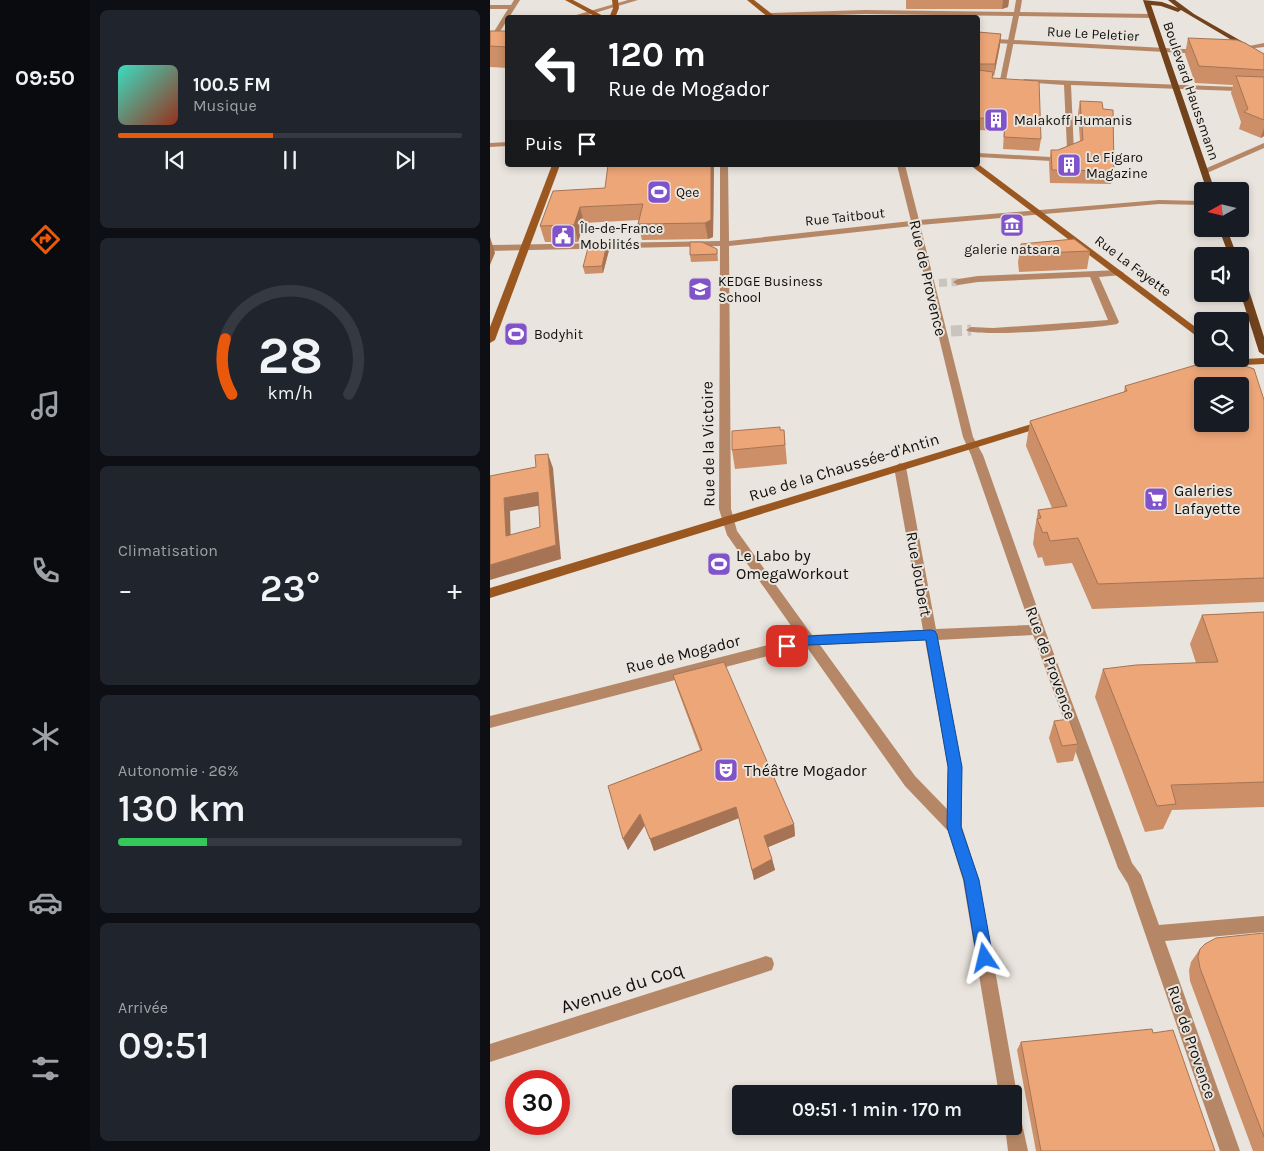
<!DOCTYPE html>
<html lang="fr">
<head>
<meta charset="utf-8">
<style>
	body { margin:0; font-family:Karla,sans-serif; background:#20242c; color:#f1f3f6; height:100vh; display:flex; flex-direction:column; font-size:19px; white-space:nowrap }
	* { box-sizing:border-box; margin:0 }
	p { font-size:16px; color:#9ea1a6 }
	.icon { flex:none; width:28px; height:28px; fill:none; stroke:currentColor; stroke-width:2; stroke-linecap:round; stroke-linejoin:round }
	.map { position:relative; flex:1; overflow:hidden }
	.sheet { display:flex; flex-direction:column; gap:10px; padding:10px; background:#0d0f14; width:400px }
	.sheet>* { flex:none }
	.hud { position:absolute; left:15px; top:15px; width:475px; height:152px; border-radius:5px; box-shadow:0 2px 8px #0003; background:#202124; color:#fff; overflow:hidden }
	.needle { width:32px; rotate:262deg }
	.tools { position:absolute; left:704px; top:182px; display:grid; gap:10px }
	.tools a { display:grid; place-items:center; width:55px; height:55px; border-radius:5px; background:#171b24; box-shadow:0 2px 8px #0003; font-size:25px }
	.speed { position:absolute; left:15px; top:1070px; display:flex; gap:10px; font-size:25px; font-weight:700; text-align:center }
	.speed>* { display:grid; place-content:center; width:65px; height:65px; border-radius:50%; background:#171b24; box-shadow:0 2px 8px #0003; line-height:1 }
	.speed .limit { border:8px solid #d22; background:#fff; color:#111 }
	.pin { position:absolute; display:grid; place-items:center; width:42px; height:42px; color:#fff; margin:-21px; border-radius:10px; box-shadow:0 2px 8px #0006 }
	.me { position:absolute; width:55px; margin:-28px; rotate:350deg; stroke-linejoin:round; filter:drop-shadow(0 0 4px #0008) }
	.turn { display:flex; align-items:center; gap:18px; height:105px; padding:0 20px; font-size:22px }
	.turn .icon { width:65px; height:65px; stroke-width:2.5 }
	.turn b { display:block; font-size:35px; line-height:42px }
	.then { display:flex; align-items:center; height:48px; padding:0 20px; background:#0003; gap:10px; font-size:19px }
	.big { font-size:38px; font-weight:600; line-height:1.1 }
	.sheet .card { flex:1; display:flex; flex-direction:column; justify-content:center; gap:8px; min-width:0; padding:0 18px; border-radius:8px; background:#20242c }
	.sheet .dial { align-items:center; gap:0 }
	.dial svg { height:130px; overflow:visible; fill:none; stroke:#363941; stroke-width:7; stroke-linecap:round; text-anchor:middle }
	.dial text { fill:#f1f3f6; stroke:none }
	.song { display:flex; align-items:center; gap:15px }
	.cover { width:60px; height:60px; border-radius:8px; background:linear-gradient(135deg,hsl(170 70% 55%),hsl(10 70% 35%)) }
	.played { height:5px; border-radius:2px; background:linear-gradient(90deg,#ea580c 45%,#363941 45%) }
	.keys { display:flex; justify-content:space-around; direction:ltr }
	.heat { display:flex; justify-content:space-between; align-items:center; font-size:28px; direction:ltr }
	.charge { height:8px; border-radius:4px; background:linear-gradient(90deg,#34c759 26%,#363941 0) }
	.trip { position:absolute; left:242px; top:1085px; width:290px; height:50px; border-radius:5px; background:#171b24; box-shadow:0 2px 8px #0003; font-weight:600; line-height:50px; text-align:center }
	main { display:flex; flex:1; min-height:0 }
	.menu { display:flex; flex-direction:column; width:90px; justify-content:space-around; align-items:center; background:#090b0e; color:#9ea1a6 }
	.menu .icon { width:35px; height:35px }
	.menu .selected { color:#ea580c }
	.menu b { font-size:22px; color:#f1f3f6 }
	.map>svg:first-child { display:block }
</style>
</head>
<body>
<main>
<nav class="menu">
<b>09:50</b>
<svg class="icon selected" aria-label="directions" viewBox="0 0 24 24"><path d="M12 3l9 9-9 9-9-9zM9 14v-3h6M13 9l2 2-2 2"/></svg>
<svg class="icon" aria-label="music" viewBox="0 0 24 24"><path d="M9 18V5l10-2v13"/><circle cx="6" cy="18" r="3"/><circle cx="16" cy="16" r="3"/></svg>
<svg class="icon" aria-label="phone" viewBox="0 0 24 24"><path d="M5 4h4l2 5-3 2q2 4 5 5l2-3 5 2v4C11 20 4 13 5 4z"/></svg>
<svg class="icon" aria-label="climate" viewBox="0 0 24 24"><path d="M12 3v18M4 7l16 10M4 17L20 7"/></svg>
<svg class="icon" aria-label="car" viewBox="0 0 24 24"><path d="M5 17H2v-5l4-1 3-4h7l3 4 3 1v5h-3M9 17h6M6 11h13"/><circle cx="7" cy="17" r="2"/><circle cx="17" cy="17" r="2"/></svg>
<svg class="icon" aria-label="filters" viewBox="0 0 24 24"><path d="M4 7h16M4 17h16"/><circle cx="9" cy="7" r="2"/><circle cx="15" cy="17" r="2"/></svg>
</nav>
<section class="sheet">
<div class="card">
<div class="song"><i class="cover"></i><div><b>100.5 FM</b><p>Musique</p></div></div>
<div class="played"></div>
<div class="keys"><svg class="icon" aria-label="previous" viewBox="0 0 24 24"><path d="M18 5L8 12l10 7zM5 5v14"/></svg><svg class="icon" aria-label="pause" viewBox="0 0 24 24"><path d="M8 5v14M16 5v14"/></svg><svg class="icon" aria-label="next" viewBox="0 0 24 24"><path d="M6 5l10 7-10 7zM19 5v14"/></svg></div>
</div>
<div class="card dial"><svg viewBox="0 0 100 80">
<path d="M14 69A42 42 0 1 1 86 69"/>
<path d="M14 69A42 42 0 0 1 10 35" stroke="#ea580c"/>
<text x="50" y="56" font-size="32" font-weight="700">28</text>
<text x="50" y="72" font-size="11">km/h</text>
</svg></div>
<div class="card"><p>Climatisation</p>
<div class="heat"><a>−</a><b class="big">23°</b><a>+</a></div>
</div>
<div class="card"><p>Autonomie · 26%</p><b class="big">130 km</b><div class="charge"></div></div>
<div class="card"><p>Arrivée</p><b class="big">09:51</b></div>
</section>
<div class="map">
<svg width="774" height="1151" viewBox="0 0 774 1151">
	<rect width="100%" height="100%" fill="#e9e4dd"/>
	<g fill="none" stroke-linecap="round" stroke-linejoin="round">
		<path stroke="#c9c4be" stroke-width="8" stroke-dasharray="8 4.5" stroke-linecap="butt" d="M449,283L468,282"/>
		<path stroke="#c9c4be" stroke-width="11" stroke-dasharray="11 5.5" stroke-linecap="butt" d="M461,331L481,330"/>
		<g fill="#b68766" fill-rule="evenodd">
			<path d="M24,0H30L4,41H0V38L18,9H0V5H21Z"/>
			<path d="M526,0H532L530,12L661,14L664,16L661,18L529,16L516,80L513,82L510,80L523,16L375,14L281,17L278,15L281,13L375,10L524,12Z"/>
			<path d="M774,43V47L757,49L754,47Z"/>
			<path d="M534,79L774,88V92L581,85L584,152L561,161L488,157V153L560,157L577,149L574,85L532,82L531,81Z"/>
			<path d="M18,142V146L0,147V143Z"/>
			<path d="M774,143V148L717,173L710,171Z"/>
			<path d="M230,165H238L239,241L421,221L407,165H415L429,220L669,200L712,201V205L669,204L430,225L483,437L493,455L555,630L642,863L651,875L669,925L774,916V932L675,941L750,1151H730L638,884L628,868L543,635L448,640L472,767V827L489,880L527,1094L524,1101V1094H509L473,880L458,831L415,786L316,646L0,728V716L309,637L237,535L229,509L230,246L0,251V245L230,241ZM422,226L473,437L481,455L540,625L446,629L416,467L410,463L404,467L433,630L322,635L247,531L241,509L239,246ZM435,640L458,767L457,809L425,776L330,645Z"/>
			<path d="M629,270L634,273L632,275L609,277L629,322L627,324C610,328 485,338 476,330L481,327L503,328L618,320L600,277L488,282L468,285L463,282L468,279L488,276Z"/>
			<path d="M276,956L282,958L284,964L282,970L276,972L0,1062V1044Z"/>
			<path d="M524,1117L531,1119L538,1151H518L515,1126H524Z"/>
		</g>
		<g fill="#b68766" fill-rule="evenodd">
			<path d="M138,0H148L88,18H76Z"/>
			<path d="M488,38L712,50L715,52L712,54L488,42Z"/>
		</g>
		<g fill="#9b5720" fill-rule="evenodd">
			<path d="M75,0H83L117,18H108Z"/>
			<path d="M122,0H128L129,8L125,18H119L123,8Z"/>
			<path d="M257,0H264L287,18H279Z"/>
			<path d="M488,164L712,332V339L709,338L480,165Z"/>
			<path d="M62,165H70L5,340L0,343V327Z"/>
			<path d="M750,357L754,359L774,358V364L754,365L734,371L729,368L744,362L741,359H750Z"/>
			<path d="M555,420L560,423L559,425L0,598V588Z"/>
		</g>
		<g fill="#72421c" fill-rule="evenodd">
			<path d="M653,0L672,2L688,8L678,0H685L704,14L774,54V59L772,58L691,10L688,12L671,6L661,5L725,191H717Z"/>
			<path d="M729,229H737L747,256H739Z"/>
			<path d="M750,275L755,278L774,337V355L769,352L750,292Z"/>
		</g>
	</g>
	<g fill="#cc8f67">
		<path d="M416,0H519L518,7L512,9H416Z"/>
		<path d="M0,31H18V68L0,67Z"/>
		<path d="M488,32L511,34L510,45L504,76H503V78L551,139L549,151L513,149L514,131L488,130Z"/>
		<path d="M698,38L774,54V136L771,138L749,129L751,122L741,93L743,85L705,83L695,54Z"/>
		<path d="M590,101L613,109L624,171L621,184L560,183L559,163L561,150H568L590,141L588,113Z"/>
		<path d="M224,165L223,237L218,239L152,240L148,224L149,220L94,223L88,242H55L50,226L115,188Z"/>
		<path d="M531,244L600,251L597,269L529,272L528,262Z"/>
		<path d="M227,249L228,261L201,262L200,255Z"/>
		<path d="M119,250L113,273L95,274L93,267Z"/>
		<path d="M635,386L774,400V602L602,609L582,563L555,566L552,557L548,558L543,544L544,537V535L548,510L562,508L536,446L540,421L634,392Z"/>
		<path d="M290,430H294L297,464L245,469L242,450Z"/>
		<path d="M774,612V807L682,810L673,829L655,832L605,697L613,669L706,663L700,644L712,615Z"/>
		<path d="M183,675L304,824L305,836L278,847L282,859L285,870L264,880L249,818L164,851L155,825L138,850L118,786L210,750L187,688Z"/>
		<path d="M564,721L588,744L583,761L567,763L559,738Z"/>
		<path d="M774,933V1151H763L700,981L699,970L701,962L710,949Z"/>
		<path d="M663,1033L725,1151H546L527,1050L531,1042Z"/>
	</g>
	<g fill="#a67454">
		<path d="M513,0H519L518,7L512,9Z"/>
		<path d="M511,34L510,45L504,76L505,64Z"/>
		<path d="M774,128V136L771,138Z"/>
		<path d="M221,165H224L223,237L218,239L215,223Z"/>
		<path d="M90,207L94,223L88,242L84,225Z"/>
		<path d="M0,237L5,253L0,265Z"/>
		<path d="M117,244L119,250L113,273L112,266Z"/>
		<path d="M58,454L63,468L71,559L0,580V565L66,545Z"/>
		<path d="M48,492L53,505L20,511L21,549L16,536L14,498Z"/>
		<path d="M246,807L249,818L164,851L160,839Z"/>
		<path d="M150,814L155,825L138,850L133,839Z"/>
		<path d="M304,824L305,836L276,848L274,836Z"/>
		<path d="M282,859L285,870L264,880L262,870Z"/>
	</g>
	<g fill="#eda678" stroke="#a67454" fill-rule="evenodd">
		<path d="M0,31H18V47L0,46Z"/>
		<path d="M488,32L511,34L505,64H489L488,65Z"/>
		<path d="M698,38L747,40L755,43L774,54V70L709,66Z"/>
		<path d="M488,70L503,72L502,78L549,81L551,139L514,137L515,119L488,118Z"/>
		<path d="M746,76L774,77V120L754,112L758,109Z"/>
		<path d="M590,101L612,102L613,109L623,110L624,171L562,170L561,150H568L593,140Z"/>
		<path d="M118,165H221V220L215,223L148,224L153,204L90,207L84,225L50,226L63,191L115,188Z"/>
		<path d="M584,239L600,251L531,254V244Z"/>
		<path d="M200,242H212L227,249V254L200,255Z"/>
		<path d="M99,244H117L112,266L93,267Z"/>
		<path d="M726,359H736L764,369L774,400V578L608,584L588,538L560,541L557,532L553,533L547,519L551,518L548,510L577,506L540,421L637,391L635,386ZM712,386H750V424H712Z"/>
		<path d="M290,427V430H294L295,445L242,450V431Z"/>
		<path d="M58,454L66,545L0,565V476L46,467L45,455ZM48,492L50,527L16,536L14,498Z"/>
		<path d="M774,612V782L681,785L686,804L667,806L613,669L646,665L728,662L712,615Z"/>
		<path d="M234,662L304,824L274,836L282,859L262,870L246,807L160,839L150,814L133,839L118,786L212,750L183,675Z"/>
		<path d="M579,719L588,744L572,746L564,721Z"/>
		<path d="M774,933V1137L710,968L708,957L710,949L715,944L726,938Z"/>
		<path d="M662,1029L663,1033L683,1030L725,1151H551L531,1042Z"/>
	</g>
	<path fill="#1a73e8" stroke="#114b97" d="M441,630L445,631L447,635L472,767L471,827L489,880L503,958L500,963L495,965L489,963L487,958L474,880L457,827L458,767L436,640L319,645L297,651L292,649L291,646L292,642L319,636Z"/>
	<defs>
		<g id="building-square" transform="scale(1.25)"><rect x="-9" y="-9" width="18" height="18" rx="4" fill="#8053cb" stroke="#e9e4dd"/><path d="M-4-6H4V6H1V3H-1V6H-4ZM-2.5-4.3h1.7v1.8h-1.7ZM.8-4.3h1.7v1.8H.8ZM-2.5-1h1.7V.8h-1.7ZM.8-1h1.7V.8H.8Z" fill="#fff"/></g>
		<g id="stadium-square" transform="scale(1.25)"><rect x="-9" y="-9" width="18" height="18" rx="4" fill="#8053cb" stroke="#e9e4dd"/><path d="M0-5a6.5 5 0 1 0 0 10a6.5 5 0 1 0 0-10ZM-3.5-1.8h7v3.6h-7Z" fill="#fff"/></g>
		<g id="museum-square" transform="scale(1.25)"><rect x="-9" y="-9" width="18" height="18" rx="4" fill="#8053cb" stroke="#e9e4dd"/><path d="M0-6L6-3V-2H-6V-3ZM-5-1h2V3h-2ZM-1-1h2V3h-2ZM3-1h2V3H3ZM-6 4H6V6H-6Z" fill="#fff"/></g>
		<g id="civic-square" transform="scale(1.25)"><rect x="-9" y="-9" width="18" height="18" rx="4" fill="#8053cb" stroke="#e9e4dd"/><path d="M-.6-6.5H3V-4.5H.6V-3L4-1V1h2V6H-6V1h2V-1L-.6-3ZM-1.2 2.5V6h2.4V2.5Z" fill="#fff"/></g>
		<g id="university-square" transform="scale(1.25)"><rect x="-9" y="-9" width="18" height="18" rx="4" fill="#8053cb" stroke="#e9e4dd"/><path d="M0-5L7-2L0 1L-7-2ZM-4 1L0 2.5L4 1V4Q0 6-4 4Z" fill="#fff"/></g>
		<g id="supermarket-square" transform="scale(1.25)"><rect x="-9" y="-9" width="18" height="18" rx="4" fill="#8053cb" stroke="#e9e4dd"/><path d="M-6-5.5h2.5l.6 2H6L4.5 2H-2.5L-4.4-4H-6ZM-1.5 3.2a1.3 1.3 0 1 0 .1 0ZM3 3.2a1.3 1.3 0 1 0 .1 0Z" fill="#fff"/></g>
		<g id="theatre-square" transform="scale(1.25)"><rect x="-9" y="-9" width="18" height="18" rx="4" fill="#8053cb" stroke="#e9e4dd"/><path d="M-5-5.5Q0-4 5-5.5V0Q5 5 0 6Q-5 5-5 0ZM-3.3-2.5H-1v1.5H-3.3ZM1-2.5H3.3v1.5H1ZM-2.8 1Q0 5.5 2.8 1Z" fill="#fff"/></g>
	</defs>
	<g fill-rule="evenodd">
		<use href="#building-square" x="506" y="120"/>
		<use href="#building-square" x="579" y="165"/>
		<use href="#stadium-square" x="169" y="192"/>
		<use href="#museum-square" x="522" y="225"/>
		<use href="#civic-square" x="73" y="236"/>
		<use href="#university-square" x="210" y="289"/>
		<use href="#stadium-square" x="26" y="334"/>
		<use href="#supermarket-square" x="666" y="499"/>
		<use href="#stadium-square" x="229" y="564"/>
		<use href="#theatre-square" x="236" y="770"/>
	</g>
	<g text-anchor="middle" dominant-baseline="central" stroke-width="4" stroke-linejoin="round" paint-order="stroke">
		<g font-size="14" fill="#12100d" stroke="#e9e4dd">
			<text transform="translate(603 34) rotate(3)">Rue Le Peletier</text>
			<text transform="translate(701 91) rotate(71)">Boulevard Haussmann</text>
			<text transform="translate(355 217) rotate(-6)">Rue Taitbout</text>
			<text transform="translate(643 266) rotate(37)">Rue La Fayette</text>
		</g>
		<g font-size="14" fill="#12100d" stroke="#e9e4dd" text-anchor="start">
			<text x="524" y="120">Malakoff Humanis</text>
			<text x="596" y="157">Le Figaro<tspan x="596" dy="16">Magazine</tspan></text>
			<text x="186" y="192">Qee</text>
			<text x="90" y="228">Île-de-France<tspan x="90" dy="16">Mobilités</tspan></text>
			<text x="522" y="249" text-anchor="middle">galerie natsara</text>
			<text x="228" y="281">KEDGE Business<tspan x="228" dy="16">School</tspan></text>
			<text x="44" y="334">Bodyhit</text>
		</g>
		<g font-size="16" fill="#12100d" stroke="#e9e4dd">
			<text transform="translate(438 278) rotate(77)">Rue de Provence</text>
			<text transform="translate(218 444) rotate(-91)">Rue de la Victoire</text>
			<text transform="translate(354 467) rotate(-17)">Rue de la Chaussée-d'Antin</text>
			<text transform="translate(429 574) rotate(80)">Rue Joubert</text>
			<text transform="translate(193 654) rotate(-14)">Rue de Mogador</text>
			<text transform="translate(561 663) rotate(70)">Rue de Provence</text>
			<text transform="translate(702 1042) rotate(71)">Rue de Provence</text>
		</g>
		<g font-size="16" fill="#12100d" stroke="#e9e4dd" text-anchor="start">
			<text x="684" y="490">Galeries<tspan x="684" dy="18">Lafayette</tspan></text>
			<text x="246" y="555">Le Labo by<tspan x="246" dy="18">OmegaWorkout</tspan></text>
			<text x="254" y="770">Théâtre Mogador</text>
		</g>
		<g font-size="19" fill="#12100d" stroke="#e9e4dd">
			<text transform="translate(132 988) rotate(-18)">Avenue du Coq</text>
		</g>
	</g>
</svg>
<div class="tools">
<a><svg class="needle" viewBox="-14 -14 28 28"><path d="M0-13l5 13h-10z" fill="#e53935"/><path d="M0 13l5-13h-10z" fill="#9ea1a6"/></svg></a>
<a><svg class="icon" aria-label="sound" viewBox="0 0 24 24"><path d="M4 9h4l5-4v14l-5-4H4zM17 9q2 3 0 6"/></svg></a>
<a><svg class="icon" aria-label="search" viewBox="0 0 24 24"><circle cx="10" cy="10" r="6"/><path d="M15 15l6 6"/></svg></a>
<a><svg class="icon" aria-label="layers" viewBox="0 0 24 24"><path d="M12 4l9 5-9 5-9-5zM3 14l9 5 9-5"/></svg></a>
</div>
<div class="speed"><div class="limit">30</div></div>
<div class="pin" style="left:297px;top:646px;background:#d93025"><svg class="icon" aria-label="arrive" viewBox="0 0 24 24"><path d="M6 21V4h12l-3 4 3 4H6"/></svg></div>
<svg class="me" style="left:495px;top:958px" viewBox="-20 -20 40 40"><path d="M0-17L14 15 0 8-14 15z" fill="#1a73e8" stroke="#fff" stroke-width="4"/></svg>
<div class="trip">09:51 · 1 min · 170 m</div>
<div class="hud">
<div class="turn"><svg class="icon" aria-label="left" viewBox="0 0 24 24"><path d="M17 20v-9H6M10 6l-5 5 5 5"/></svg><div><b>120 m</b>Rue de Mogador</div></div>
<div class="then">Puis<svg class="icon" aria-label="arrive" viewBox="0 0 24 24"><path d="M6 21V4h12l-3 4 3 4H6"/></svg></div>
</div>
</div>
</main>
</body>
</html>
